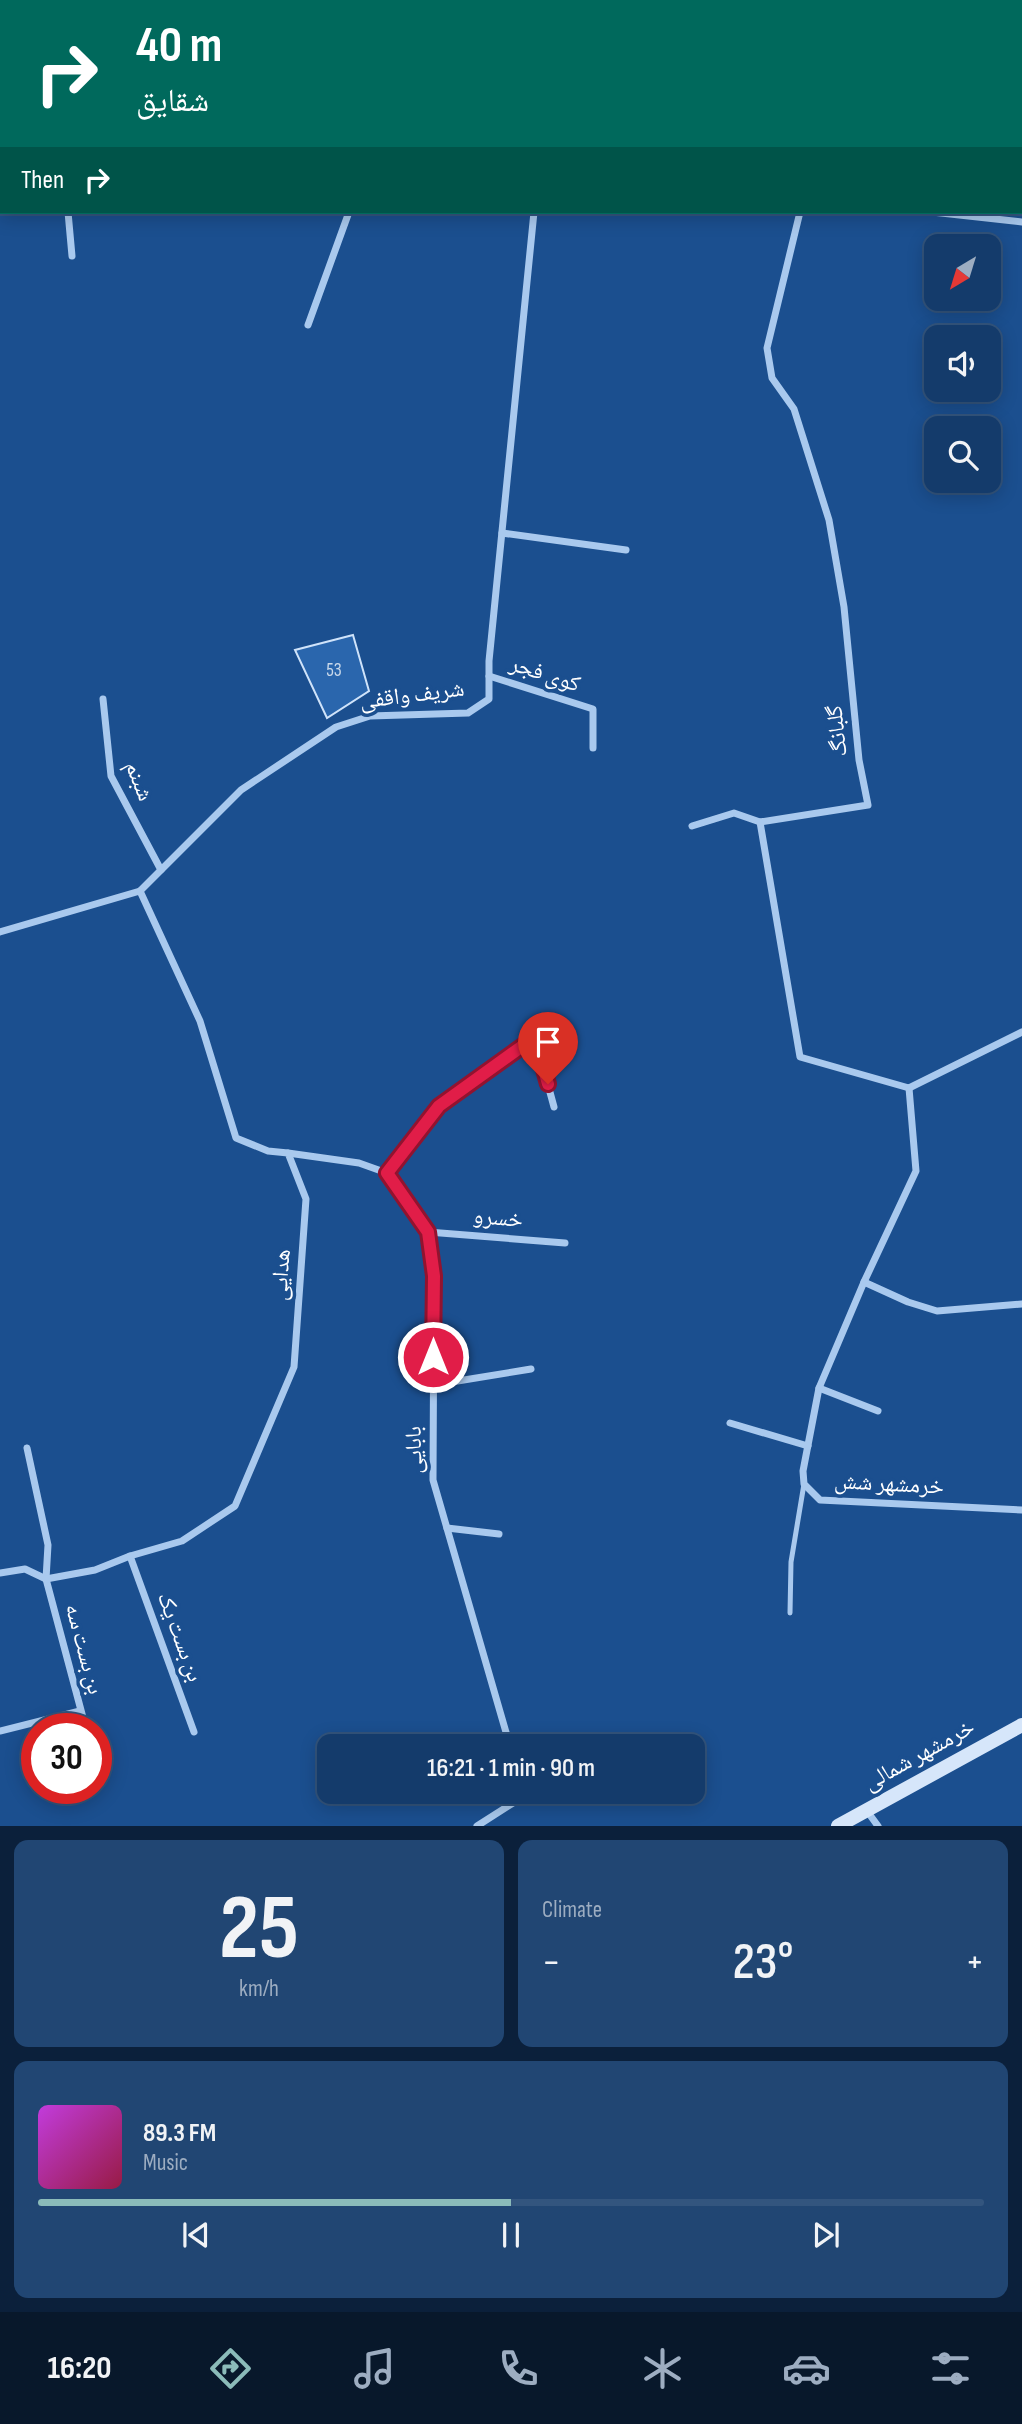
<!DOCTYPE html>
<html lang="en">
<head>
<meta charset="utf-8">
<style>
	body { margin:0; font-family:"Sofia Sans Condensed","Noto Naskh Arabic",sans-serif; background:#214673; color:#f1f3f6; height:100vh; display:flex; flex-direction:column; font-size:26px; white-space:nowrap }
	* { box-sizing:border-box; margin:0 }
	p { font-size:23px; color:#9dadc1 }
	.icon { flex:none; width:38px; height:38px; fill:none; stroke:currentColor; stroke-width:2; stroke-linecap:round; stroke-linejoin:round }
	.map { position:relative; height:1826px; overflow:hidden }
	.side { display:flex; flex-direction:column; gap:14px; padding:14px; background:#0b203b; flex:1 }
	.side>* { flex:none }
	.hud { position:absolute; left:0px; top:0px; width:1022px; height:214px; box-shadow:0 4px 18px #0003,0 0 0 2px #33557e; background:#00695c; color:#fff; overflow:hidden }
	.needle { width:46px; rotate:218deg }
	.fabs { position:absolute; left:924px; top:234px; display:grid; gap:14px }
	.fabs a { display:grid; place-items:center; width:77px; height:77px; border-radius:14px; background:#143b6b; box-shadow:0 4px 18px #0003,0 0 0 2px #33557e; font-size:35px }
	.speed { position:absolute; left:21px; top:1713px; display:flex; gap:14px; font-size:35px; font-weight:700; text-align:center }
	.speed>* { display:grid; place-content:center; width:91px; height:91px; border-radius:50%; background:#143b6b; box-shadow:0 4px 18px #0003,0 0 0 2px #33557e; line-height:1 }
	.speed .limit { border:10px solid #d22; background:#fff; color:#111 }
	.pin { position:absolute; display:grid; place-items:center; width:60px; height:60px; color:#fff; margin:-72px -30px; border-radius:50% 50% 50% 0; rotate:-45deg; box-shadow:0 0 7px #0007 }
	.pin .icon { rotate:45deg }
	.me { position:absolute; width:77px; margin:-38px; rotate:0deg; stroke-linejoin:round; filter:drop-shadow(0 0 5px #0008) }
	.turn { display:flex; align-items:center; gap:24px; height:147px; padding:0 21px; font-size:32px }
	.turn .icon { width:91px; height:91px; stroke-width:2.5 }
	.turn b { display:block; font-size:49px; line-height:60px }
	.then { display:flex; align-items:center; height:66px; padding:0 21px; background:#0003; gap:14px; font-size:26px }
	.big { font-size:52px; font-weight:600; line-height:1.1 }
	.side .card { flex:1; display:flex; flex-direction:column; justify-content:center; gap:10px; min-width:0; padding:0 24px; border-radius:14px; background:#214673 }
	.side .dial { align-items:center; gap:0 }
	.dial b { font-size:91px; line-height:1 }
	.song { display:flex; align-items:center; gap:21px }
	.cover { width:84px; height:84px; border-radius:10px; background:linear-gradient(135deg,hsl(290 70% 55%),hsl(340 70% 35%)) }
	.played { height:7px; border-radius:4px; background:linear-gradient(90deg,#8bbbb9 50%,#33557e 50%) }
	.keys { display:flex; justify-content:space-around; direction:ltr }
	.heat { display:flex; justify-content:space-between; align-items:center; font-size:38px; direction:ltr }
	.side .tiles { flex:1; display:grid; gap:14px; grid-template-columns:1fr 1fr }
	.card:last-child { grid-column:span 2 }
	.trip { position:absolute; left:317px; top:1734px; width:388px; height:70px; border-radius:14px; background:#143b6b; box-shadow:0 4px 18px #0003,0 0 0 2px #33557e; font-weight:600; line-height:70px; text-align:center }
	.tabs { display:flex; height:112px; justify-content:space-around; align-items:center; background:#08182b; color:#9dadc1 }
	.tabs .icon { width:49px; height:49px }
	.tabs .selected { color:#8bbbb9 }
	.tabs b { font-size:32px; color:#f1f3f6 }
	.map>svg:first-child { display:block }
</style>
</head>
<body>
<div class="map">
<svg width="1022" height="1826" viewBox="0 0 1022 1826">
	<rect width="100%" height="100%" fill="#1b4f8f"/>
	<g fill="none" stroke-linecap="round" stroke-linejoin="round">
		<g stroke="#123a6d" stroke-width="60">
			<path d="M107,0L120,2"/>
			<path d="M1020,118H1022"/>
		</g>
	</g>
	<path fill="#2a66ad" stroke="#cfe3fa" stroke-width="2" d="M353,635L369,691L327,718L295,650Z"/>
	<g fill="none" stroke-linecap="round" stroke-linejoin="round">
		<g stroke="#a9c9ee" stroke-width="4.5" stroke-dasharray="3.5 5" stroke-linecap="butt">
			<path d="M288,2V0"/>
			<path d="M0,76L2,0"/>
			<path d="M0,102H2"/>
		</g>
		<path stroke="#a9c9ee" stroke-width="5" d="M790,1613L791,1562L804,1484"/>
		<g stroke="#a9c9ee" stroke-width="7">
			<path d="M779,0L788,2"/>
			<path d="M1020,38L1022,39"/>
			<path d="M0,176L2,175"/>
			<path d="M68,212L72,256"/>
			<path d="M800,212L767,348L772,378L794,409L829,520L844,607L859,760L868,805L760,822L800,1057L909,1088"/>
			<path d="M932,212L1022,222"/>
			<path d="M308,325L349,212"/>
			<path d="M502,533L626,550"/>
			<path d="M489,676L593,709V748"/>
			<path d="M103,699L111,776L161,870"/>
			<path d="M692,826L734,813L760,822"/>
			<path d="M0,932L140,891L241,790L336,727L370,716L468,713L489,699V661L534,212"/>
			<path d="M909,1088L916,1171L864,1282L819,1388L803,1471L804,1484L820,1500L1022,1510"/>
			<path d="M909,1088L1022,1032"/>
			<path d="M288,1153L359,1163L387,1173L428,1232L434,1276L433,1480L510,1746"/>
			<path d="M387,1173L439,1106L535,1037L554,1107"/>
			<path d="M428,1232L565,1243"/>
			<path d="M864,1282L908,1302L937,1311L1022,1304"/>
			<path d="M433,1385L531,1369"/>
			<path d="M819,1388L878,1411"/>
			<path d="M730,1423L808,1446"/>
			<path d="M27,1448L48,1545L46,1579L86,1729"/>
			<path d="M447,1528L499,1534"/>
			<path d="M130,1556L194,1732"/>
			<path d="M0,1573L25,1569L46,1579"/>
			<path d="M46,1579L95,1570L130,1556L182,1541L235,1506L294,1367L306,1199L288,1153L268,1151L236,1138L200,1021L140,891"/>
			<path d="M0,1731L80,1711"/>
			<path d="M96,1761L102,1779"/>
			<path d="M867,1811L878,1826"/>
			<path d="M477,1826L513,1803V1792"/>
		</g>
		<path stroke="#d6e6fa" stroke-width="14" d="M838,1826L1022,1725"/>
	</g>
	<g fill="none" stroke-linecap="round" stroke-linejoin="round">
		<g stroke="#92132f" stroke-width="18">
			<path id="route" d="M433,1357L434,1276L428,1232L387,1173L439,1106L535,1037L548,1084"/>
		</g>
		<use href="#route" stroke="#e11d48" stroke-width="12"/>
	</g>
	<g text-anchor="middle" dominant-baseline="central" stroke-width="7" stroke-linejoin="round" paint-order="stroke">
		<g font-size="19" fill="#cad9ea">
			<text x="334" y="670">53</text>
		</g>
		<g font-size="23" fill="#fff" stroke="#1b4f8f">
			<text transform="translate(545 674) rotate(18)">کوی فجر</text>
			<text transform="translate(412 695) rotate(-7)">شریف واقفی</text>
			<text transform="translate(837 731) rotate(-96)">گلبانگ</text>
			<text transform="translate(139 781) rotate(68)">شبنم</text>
			<text transform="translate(498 1218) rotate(5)">خسرو</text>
			<text transform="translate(281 1275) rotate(-86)">هدایی</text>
			<text transform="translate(414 1450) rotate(-91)">بابایی</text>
			<text transform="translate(889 1484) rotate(3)">خرمشهر شش</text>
			<text transform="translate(180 1637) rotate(70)">بن بست یک</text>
			<text transform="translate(84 1649) rotate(75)">بن بست سه</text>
			<text transform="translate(919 1755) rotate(-29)">خرمشهر شمالی</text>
		</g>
	</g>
</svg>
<div class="fabs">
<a><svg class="needle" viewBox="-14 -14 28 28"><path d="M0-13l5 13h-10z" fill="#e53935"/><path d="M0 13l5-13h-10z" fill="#9dadc1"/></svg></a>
<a><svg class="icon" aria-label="sound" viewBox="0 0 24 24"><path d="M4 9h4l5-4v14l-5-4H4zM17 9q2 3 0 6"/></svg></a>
<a><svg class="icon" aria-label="search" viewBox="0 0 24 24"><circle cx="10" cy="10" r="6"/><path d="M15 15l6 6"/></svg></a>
</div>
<div class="speed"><div class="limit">30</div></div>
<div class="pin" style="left:548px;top:1084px;background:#d93025"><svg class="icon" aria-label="arrive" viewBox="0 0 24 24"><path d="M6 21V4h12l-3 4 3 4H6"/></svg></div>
<svg class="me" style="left:433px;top:1357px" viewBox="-20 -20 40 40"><circle r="17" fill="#e11d48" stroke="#fff" stroke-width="3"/><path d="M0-11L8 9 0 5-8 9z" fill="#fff"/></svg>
<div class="trip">16:21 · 1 min · 90 m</div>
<div class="hud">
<div class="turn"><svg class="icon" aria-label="right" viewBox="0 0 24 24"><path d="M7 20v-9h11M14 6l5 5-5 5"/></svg><div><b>40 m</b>شقایق</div></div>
<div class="then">Then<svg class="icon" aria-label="right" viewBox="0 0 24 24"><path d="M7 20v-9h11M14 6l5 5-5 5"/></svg></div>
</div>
</div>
<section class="side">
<div class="tiles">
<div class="card dial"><b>25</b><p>km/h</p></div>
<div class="card"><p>Climate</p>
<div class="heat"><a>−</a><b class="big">23°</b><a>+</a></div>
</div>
<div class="card">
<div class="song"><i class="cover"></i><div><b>89.3 FM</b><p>Music</p></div></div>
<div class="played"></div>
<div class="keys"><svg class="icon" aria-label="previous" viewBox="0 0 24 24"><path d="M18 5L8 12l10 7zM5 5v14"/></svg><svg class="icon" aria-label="pause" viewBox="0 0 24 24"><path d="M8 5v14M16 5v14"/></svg><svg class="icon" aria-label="next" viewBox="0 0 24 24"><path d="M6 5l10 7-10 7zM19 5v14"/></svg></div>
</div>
</div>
</section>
<nav class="tabs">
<b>16:20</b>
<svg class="icon selected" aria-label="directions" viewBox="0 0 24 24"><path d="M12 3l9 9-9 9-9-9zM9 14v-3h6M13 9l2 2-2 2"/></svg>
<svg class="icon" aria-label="music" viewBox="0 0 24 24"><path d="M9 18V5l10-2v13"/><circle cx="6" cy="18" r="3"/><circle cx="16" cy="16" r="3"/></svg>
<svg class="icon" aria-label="phone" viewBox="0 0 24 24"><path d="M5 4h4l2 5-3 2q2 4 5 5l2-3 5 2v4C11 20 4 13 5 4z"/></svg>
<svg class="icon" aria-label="climate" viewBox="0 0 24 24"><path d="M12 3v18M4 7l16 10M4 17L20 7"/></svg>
<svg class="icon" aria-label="car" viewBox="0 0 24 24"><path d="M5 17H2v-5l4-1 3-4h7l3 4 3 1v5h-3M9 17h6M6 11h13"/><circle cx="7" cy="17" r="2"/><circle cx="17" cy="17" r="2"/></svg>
<svg class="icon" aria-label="filters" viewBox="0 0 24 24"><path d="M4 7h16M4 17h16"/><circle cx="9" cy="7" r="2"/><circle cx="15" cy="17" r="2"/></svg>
</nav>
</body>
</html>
